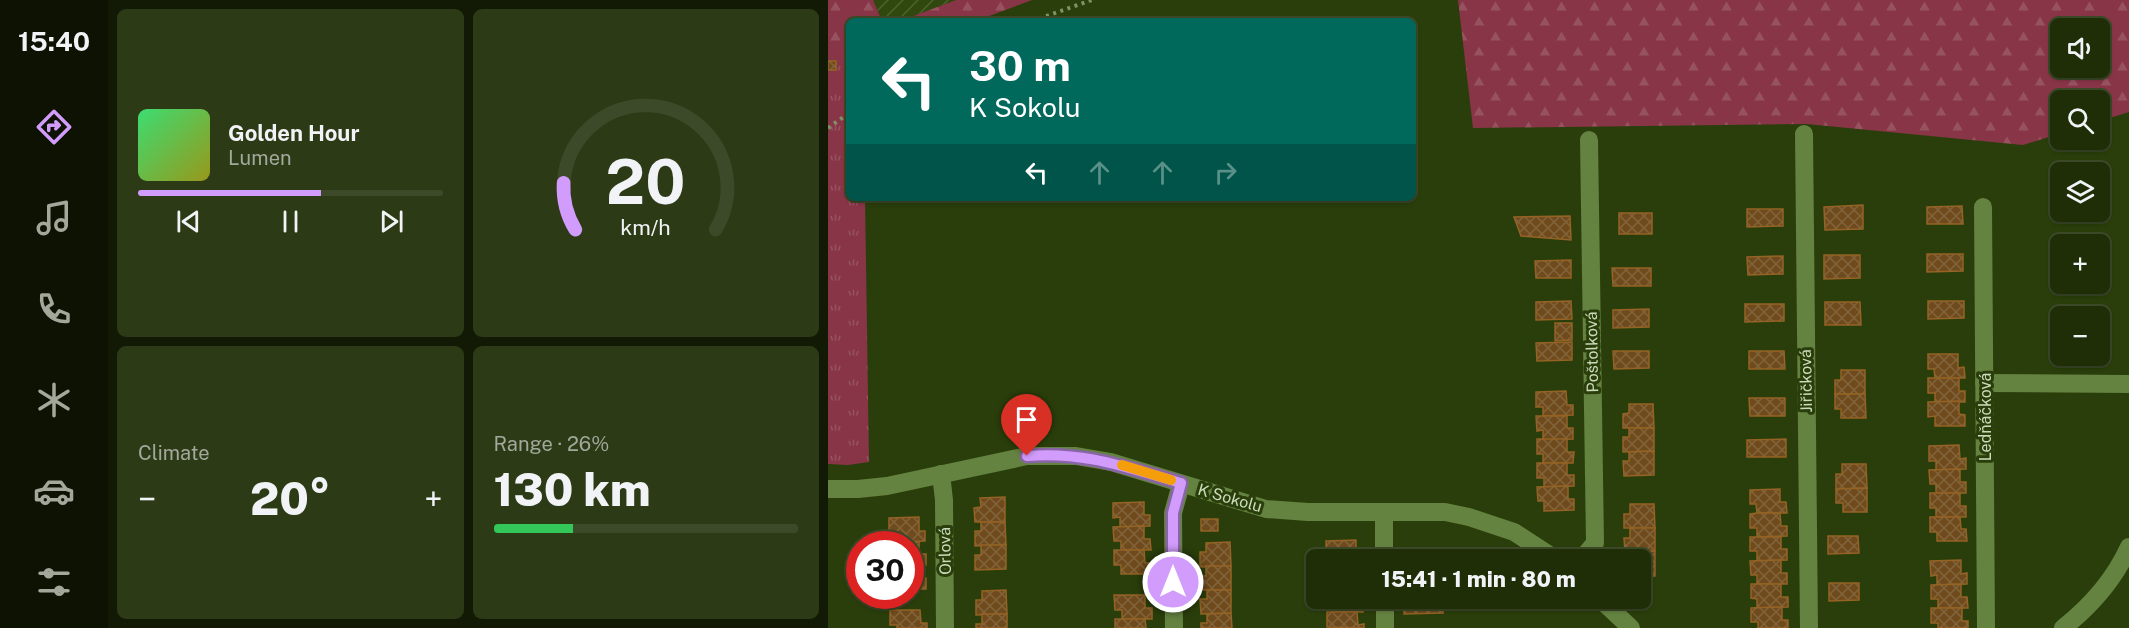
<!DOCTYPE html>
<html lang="en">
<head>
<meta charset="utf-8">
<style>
	body { margin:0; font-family:"Public Sans",sans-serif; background:#2d3a16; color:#f1f3f6; height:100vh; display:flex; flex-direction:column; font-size:22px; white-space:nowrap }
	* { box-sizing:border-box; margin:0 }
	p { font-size:20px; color:#a2a89c }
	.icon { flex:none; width:33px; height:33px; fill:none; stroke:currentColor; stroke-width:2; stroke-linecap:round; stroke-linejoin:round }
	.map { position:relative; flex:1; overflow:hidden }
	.sheet { display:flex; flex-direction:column; gap:9px; padding:9px; background:#121904; width:720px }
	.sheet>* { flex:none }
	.top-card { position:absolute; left:18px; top:18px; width:570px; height:183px; border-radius:9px; box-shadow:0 2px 4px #0004,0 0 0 2px #3d4a29; background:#00695c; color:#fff; overflow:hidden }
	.fabs { position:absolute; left:1222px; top:18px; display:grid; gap:12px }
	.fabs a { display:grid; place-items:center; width:60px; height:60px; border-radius:9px; background:#202e08; box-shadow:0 2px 4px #0004,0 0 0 2px #3d4a29; font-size:30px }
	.speed { position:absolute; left:18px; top:531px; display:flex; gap:12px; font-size:30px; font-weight:700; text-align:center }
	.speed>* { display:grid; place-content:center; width:78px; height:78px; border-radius:50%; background:#202e08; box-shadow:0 2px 4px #0004,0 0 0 2px #3d4a29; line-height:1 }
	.speed .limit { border:9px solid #d22; background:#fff; color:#111 }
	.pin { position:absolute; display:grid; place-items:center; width:51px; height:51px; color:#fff; margin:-62px -26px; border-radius:50% 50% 50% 0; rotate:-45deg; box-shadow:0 0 6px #0007 }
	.pin .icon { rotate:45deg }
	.me { position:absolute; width:66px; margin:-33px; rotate:0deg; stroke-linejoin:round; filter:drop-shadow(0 0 4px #0008) }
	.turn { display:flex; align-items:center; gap:21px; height:126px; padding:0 24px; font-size:27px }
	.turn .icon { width:78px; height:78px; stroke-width:2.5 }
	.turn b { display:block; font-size:42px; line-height:51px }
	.lanes { display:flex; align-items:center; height:57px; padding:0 24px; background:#0003; justify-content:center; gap:30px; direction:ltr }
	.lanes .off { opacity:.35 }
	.big { font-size:45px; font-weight:800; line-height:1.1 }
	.sheet .card { flex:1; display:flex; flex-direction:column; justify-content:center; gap:9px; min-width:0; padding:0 21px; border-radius:9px; background:#2d3a16 }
	.sheet .dial { align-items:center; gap:0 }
	.dial svg { height:156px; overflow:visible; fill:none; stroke:#3d4a29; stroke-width:7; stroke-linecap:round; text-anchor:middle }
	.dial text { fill:#f1f3f6; stroke:none }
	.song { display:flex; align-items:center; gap:18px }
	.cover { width:72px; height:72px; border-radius:9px; background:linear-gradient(135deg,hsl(140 70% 55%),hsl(60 70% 35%)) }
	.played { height:6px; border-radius:3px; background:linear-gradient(90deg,#d29cfd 60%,#3d4a29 60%) }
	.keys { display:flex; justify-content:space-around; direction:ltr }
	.heat { display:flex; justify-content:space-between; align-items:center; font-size:33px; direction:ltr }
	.charge { height:9px; border-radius:4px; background:linear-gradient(90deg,#34c759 26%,#3d4a29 0) }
	.sheet .tiles { flex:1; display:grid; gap:9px; grid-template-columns:repeat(2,1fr) }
	.trip { position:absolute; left:478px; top:549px; width:345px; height:60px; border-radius:9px; background:#202e08; box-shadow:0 2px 4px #0004,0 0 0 2px #3d4a29; font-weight:800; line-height:60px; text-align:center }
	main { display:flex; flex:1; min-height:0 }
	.tabs { display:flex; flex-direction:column; width:108px; justify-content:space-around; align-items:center; background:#0d1203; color:#a2a89c }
	.tabs .icon { width:42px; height:42px }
	.tabs .current { color:#d29cfd }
	.tabs b { font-size:27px; color:#f1f3f6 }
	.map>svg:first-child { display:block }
</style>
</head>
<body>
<main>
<nav class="tabs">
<b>15:40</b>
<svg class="icon current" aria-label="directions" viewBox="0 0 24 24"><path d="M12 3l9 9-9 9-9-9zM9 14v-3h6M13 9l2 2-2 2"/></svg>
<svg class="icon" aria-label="music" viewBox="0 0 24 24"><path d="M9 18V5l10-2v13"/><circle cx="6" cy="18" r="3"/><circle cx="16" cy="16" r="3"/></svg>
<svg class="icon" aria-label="phone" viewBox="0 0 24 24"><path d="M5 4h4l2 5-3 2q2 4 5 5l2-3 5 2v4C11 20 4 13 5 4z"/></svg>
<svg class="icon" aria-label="climate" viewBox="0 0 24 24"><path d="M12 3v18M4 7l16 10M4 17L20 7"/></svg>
<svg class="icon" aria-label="car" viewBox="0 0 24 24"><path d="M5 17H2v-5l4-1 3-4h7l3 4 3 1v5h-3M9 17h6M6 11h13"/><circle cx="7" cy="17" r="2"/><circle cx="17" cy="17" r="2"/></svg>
<svg class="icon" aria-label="filters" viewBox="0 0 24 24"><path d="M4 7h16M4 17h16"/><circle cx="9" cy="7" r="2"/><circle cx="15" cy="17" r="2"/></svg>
</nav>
<section class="sheet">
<div class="tiles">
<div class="card">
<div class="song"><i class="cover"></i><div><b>Golden Hour</b><p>Lumen</p></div></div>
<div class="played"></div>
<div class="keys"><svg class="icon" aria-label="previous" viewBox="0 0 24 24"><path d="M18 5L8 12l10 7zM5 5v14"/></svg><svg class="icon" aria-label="pause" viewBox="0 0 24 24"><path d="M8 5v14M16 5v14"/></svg><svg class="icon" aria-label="next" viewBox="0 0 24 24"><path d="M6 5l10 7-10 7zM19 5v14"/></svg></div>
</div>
<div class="card dial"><svg viewBox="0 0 100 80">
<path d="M14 69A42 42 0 1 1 86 69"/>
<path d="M14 69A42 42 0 0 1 8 45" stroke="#d29cfd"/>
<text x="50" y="56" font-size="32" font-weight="700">20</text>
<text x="50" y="72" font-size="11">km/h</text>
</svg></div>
<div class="card"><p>Climate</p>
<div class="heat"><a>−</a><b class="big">20°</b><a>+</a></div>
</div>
<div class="card"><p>Range · 26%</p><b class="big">130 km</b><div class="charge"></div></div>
</div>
</section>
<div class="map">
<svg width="1301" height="628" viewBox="0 0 1301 628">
	<defs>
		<pattern id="industrial-furrows" width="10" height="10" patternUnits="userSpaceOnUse" patternTransform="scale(1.5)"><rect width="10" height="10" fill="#30470d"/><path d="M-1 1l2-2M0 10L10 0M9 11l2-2" fill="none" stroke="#4d612e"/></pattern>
		<pattern id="grass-tufts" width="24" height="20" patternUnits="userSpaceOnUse" patternTransform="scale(1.5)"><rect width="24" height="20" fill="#883547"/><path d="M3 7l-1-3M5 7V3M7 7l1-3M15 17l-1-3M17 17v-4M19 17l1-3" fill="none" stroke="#97525f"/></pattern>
		<pattern id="forest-firs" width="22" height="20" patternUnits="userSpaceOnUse" patternTransform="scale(1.5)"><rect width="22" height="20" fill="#883547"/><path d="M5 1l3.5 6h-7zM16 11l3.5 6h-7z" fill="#97525f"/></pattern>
		<pattern id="building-cross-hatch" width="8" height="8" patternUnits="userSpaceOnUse" patternTransform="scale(1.5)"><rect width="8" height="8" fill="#6f4a1c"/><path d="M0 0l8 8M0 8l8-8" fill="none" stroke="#82643b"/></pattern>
	</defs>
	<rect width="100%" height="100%" fill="#2a3e0b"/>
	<path fill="url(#industrial-furrows)" d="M45,0H128L72,21H54Z"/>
	<path fill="url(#grass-tufts)" d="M0,63H21V198H37L41,462L20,465L0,464Z"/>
	<g fill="url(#forest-firs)" fill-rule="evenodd">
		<path d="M0,0H45L54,21H21V63H0Z"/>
		<path d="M128,0H204L148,21H72Z"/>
		<path d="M630,0H1301V112L1272,121V100H1233V133L1195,145L979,124L645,128ZM1233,28H1272V68H1233Z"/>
	</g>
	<g fill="url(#building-cross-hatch)" stroke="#946325" stroke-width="1.5">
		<rect x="0" y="61" width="8" height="9"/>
		<path d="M1035,205V229L997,230L996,207Z"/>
		<path d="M1134,206L1135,224H1099V207Z"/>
		<path d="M919,209H955V226L919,227Z"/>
		<rect x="791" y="213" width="33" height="21"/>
		<path d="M742,216L743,240L693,236L686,217Z"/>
		<path d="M1099,254H1135V271L1099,272Z"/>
		<path d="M996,255H1032V278L996,279Z"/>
		<path d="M955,256V274L920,275L919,257Z"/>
		<path d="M743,260V278H708L707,261Z"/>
		<path d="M784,268H823V286H785Z"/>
		<path d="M743,301L744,319L708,320V302Z"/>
		<path d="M1100,301H1136V318L1100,319Z"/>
		<path d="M997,302H1032L1033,325H997Z"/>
		<path d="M917,304H956V321L917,322Z"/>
		<path d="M821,309V327L785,328V310Z"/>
		<path d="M727,323H744V340L727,341Z"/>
		<path d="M744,342V360L709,361L708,343Z"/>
		<path d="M785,351H821V368L786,369Z"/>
		<path d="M921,351H956L957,369H921Z"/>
		<path d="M1100,354H1130V368L1136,367L1137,378H1107L1106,369H1100Z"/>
		<path d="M1013,370H1037V394H1007V380H1013Z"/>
		<path d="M1100,378H1131V391H1137V402H1107V393H1100Z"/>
		<path d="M738,391L739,405H745V415L715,416V407H708V392Z"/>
		<path d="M1007,394H1037L1038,418H1013V409H1007Z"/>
		<path d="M921,398H957V416H922Z"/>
		<path d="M1131,401V414L1137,415V426H1107V416L1100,417V402Z"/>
		<path d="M801,404H825L826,428H795V414L801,413Z"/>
		<path d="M708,416H739V428H745V439L715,440V430L709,431Z"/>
		<path d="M801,428H826V451L795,452V437H801Z"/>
		<path d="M709,439H739V452H746L745,463H715V454H709Z"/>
		<path d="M958,439V457H919V440Z"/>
		<path d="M1131,445L1132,459L1138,458V469L1108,470V461H1101V446Z"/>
		<path d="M826,451V475L796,476L795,461H801V452Z"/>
		<path d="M709,463H739V475H746V486L716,487V478H709Z"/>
		<path d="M1014,464H1038L1039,488L1008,489V474H1014Z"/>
		<path d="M1132,469V482H1138V493H1108V484H1102L1101,470Z"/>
		<path d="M740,486V499H746V510L716,511V501H710L709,487Z"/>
		<path d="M1039,488V512H1015V503H1008V489Z"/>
		<path d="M952,489V502H958L959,513H929L928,504H922V490Z"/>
		<path d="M1102,493H1132V506H1138V517H1108V508H1102Z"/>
		<path d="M177,497V522H147L146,508L153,507L152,498Z"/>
		<path d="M316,502V515H322V526L292,527V517L285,518V503Z"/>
		<path d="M802,504H826L827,528H796V514H802Z"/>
		<path d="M929,513H952L953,526H959V536L929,537V528H922V514Z"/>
		<path d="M91,517V531H97V541L67,542V532L61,533V518Z"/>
		<path d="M1102,517H1132L1133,529H1138L1139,541H1109V532H1102Z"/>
		<rect x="373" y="519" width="17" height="12"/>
		<path d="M153,522H177L178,545L147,546V531H153Z"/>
		<path d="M316,526V539H322L323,550H293V541H286L285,527Z"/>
		<path d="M802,528H827V551L797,552L796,538H802Z"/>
		<path d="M1000,536H1030L1031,553L1000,554Z"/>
		<path d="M922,537H953V549H959V560L929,561V551H922Z"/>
		<path d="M528,540V554H535V560H504V556H498V541Z"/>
		<path d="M61,542H91V554H98V565H82V544H61Z"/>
		<path d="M402,542L403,566L372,567V552H378V543Z"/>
		<path d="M153,545H178V569L147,570V555H153Z"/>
		<path d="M286,550H316L317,563H323V574H293V565H286Z"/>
		<path d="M827,551V576H813V560H803V552Z"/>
		<path d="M611,554V560H575V555Z"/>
		<path d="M953,560V573H959V584H929V575H923L922,561Z"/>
		<path d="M1133,560V574L1139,573V584L1109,585V575L1103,576L1102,561Z"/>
		<path d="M82,565H92V578H98V589H82Z"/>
		<path d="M378,566H403V590H372V576H378Z"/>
		<path d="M1001,583H1031V600L1001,601Z"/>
		<path d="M923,584H953V597H960V607L929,608V599L923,598Z"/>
		<path d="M1133,584V597H1139L1140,608H1110V599H1103V585Z"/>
		<path d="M178,590L179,614L148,615V600H154V591Z"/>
		<path d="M379,590H403V613L373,614L372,599H379Z"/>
		<path d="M286,595H317V608H324V619H294V610H287Z"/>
		<path d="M499,598H529V601H535V612H505V603H499Z"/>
		<path d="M576,598H615V613L576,614Z"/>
		<path d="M954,607V620H960V628H930V622H923V608Z"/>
		<path d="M1103,608H1134V621H1140V628H1110V623H1103Z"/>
		<path d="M62,610H92L93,623H99V628H69V625H62Z"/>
		<path d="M499,612H529L530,625L536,624V628L499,627Z"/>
		<path d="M403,613L404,628H373V623H379V614Z"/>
		<path d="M154,614H179V628H148V624H154Z"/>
		<path d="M287,619H317L318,628H287Z"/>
	</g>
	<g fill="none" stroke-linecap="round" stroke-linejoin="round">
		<g stroke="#7f9167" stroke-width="4" stroke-dasharray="3 4.5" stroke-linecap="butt">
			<path d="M204,21L264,0"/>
			<path d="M0,128L21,113"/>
		</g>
		<g stroke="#648240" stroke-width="18">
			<path d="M976,134L981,628"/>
			<path d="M1155,207L1158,627"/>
			<path d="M1156,383L1301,384"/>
			<path d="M113,474L116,500L117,628"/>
			<path d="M0,489H30L59,486L199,456H248L283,462L438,509L480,512H617L641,517L686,532L729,560"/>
			<path d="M556,512V560"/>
			<path d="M753,560L767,543L761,140"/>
			<path d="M557,598V628"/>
			<path d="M771,598L803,628"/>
			<path d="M346,628L345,513L353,484"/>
			<path d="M1235,628C1263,606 1286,580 1301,547"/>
		</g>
	</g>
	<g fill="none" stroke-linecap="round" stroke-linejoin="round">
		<g stroke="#8865a4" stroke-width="15">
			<path id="route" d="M199,456C256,451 300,468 353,483L345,513V582"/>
		</g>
		<use href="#route" stroke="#d29cfd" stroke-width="10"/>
		<path stroke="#f59e0b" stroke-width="10" d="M294,465L343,480"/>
	</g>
	<g text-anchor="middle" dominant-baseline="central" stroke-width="6" stroke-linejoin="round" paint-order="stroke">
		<g font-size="16" fill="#cadbb9" stroke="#2a3e0b">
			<text transform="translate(764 352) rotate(-91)">Poštolková</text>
			<text transform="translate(978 381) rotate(-91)">Jiřičková</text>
			<text transform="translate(1157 417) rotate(-90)">Ledňáčková</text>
			<text transform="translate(402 498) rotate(16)">K Sokolu</text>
			<text transform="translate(117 551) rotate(-91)">Orlová</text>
		</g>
	</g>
</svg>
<div class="fabs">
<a><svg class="icon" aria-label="sound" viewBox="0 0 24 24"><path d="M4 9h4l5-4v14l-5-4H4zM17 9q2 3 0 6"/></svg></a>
<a><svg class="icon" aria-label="search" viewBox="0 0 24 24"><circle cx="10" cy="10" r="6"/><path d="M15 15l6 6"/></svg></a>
<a><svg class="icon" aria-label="layers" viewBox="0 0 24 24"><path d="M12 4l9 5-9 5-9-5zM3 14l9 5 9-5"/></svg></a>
<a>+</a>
<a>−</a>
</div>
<div class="speed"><div class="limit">30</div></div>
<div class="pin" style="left:199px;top:456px;background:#d93025"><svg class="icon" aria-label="arrive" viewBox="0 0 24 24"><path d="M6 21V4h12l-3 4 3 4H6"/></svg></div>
<svg class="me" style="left:345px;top:582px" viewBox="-20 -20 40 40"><circle r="17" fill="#d29cfd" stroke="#fff" stroke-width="3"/><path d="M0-11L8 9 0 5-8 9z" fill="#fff"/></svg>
<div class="trip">15:41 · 1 min · 80 m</div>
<div class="top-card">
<div class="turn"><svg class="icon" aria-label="left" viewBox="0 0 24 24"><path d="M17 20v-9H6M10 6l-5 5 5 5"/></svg><div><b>30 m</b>K Sokolu</div></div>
<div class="lanes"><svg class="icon" aria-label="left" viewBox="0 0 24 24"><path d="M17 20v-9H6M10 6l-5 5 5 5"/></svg><svg class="icon off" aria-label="ahead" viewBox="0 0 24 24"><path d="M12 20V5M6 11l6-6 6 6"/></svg><svg class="icon off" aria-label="ahead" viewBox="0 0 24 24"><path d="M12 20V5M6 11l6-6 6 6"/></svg><svg class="icon off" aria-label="right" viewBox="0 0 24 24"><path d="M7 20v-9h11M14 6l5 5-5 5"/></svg></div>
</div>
</div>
</main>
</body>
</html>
